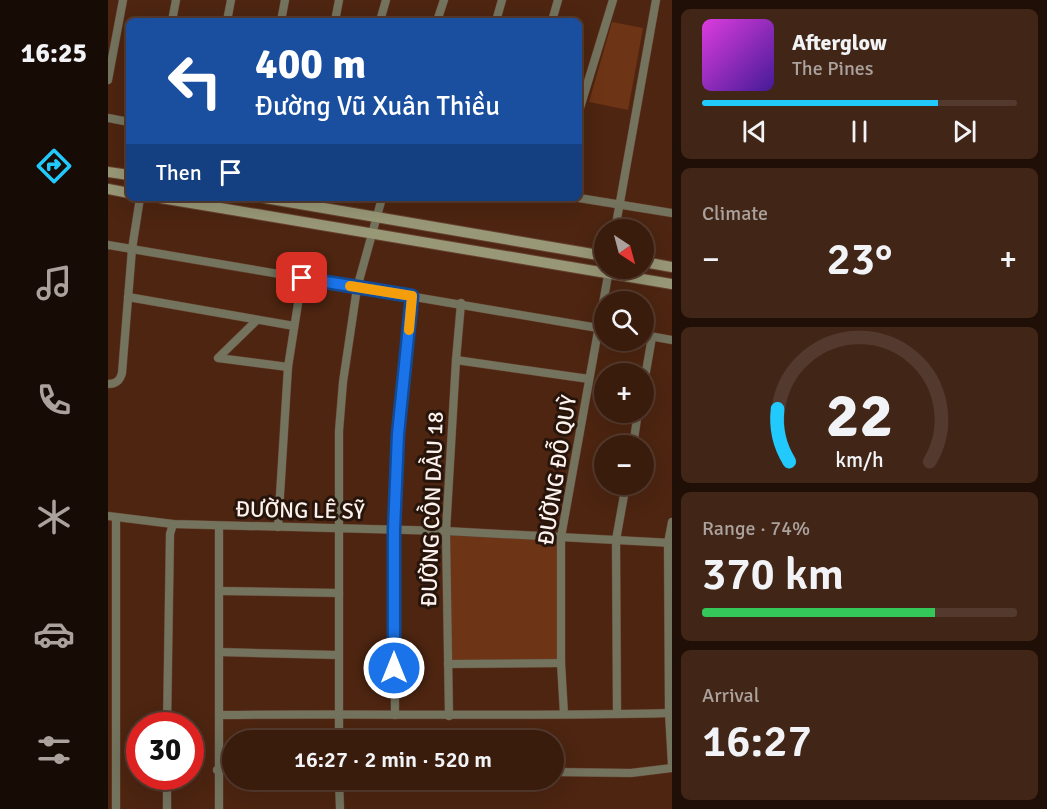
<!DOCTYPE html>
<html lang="en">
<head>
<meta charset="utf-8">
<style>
	body { margin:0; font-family:Signika,sans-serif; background:#412516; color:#f1f3f6; height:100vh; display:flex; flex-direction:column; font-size:22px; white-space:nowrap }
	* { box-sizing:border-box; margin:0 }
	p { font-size:20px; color:#aba19d }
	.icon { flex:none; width:33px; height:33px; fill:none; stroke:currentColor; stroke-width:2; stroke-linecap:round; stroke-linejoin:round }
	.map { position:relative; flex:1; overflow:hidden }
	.details { display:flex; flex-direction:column; gap:9px; padding:9px; background:#200f07; width:375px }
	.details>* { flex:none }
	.top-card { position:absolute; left:18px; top:18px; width:456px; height:183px; border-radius:9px; box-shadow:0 6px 24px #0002,0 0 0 2px #543a2e; background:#1a4fa0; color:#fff; overflow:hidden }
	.needle { width:39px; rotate:144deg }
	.buttons { position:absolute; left:486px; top:219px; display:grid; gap:12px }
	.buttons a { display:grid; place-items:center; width:60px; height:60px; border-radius:50%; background:#3a1c0d; box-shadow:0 6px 24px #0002,0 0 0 2px #543a2e; font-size:30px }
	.speed { position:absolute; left:18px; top:712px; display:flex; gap:12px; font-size:30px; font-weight:700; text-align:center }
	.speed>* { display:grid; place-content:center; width:78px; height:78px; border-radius:50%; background:#3a1c0d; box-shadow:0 6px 24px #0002,0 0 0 2px #543a2e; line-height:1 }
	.speed .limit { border:9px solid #d22; background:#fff; color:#111 }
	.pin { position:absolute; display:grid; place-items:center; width:51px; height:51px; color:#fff; margin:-26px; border-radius:12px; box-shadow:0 3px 9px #0006 }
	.me { position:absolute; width:66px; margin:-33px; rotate:0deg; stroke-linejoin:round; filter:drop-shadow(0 0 4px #0008) }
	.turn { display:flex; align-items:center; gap:21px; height:126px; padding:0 30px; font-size:27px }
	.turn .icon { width:78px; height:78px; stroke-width:2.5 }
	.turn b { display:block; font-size:42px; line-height:51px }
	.then { display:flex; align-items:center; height:57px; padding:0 30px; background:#0003; gap:12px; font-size:22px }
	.big { font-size:45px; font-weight:600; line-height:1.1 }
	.details .widget { flex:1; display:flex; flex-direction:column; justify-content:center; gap:9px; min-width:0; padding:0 21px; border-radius:9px; background:#412516 }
	.details .dial { align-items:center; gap:0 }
	.dial svg { height:156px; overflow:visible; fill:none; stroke:#543a2e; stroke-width:7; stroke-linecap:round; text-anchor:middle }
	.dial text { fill:#f1f3f6; stroke:none }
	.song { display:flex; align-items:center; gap:18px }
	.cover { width:72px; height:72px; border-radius:9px; background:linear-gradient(135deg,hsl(300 70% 55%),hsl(260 70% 35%)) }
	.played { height:6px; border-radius:3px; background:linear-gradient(90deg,#22c9fd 75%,#543a2e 75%) }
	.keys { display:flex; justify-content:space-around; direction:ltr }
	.heat { display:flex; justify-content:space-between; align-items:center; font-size:33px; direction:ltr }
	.charge { height:9px; border-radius:4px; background:linear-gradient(90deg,#34c759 74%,#543a2e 0) }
	.trip { position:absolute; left:114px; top:730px; width:342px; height:60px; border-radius:30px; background:#3a1c0d; box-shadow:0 6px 24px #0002,0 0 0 2px #543a2e; font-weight:600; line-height:60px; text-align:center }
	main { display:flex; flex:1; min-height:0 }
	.menu { display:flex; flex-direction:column; width:108px; justify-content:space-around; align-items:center; background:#170b05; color:#aba19d }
	.menu .icon { width:42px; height:42px }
	.menu .active { color:#22c9fd }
	.menu b { font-size:27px; color:#f1f3f6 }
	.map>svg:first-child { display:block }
</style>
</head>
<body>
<main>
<nav class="menu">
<b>16:25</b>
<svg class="icon active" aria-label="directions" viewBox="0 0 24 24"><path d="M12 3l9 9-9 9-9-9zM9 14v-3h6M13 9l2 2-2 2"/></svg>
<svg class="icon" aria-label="music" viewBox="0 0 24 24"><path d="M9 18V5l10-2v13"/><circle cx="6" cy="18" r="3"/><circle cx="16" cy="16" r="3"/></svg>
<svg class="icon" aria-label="phone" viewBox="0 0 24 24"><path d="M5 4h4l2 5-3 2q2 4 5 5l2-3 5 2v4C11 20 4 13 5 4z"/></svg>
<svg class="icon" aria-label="climate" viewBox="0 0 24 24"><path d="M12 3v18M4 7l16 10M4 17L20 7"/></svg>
<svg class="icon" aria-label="car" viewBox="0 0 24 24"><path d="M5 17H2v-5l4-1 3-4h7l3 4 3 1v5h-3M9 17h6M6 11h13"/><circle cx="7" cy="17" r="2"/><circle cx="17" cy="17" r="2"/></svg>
<svg class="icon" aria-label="filters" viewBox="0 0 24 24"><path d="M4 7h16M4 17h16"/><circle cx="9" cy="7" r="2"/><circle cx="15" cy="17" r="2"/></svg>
</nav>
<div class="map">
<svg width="564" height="809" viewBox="0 0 564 809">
	<rect width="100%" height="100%" fill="#4d2511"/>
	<g fill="#6e3416">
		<path d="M504,22L535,28L520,110L481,102Z"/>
		<path d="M338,531L453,537V663L340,664Z"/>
	</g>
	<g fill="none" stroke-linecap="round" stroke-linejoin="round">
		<g stroke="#664230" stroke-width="9">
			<g id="street">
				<path d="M64,21L68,0"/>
				<path d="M119,21L123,0"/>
				<path d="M173,21L177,0"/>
				<path d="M227,21L231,0"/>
				<path d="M272,21L278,0"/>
				<path d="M329,21L336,0"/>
				<path d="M388,21L394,0"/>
				<path d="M444,21L450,0"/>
				<path d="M0,80L15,0"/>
				<path d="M471,111L505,0"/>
				<path d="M0,118L21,122"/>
				<path d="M471,198L564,213"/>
				<path d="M507,230L548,0"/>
				<path d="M0,245L496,329"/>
				<path d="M20,297L186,326"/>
				<path d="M149,320L110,358L180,367"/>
				<path d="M536,335L564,340"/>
				<path d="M348,360L481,379"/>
				<path d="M536,383L544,337"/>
				<path d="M0,384C8,384 12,381 14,373L24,249L32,198"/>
				<path d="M525,446L530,412"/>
				<path d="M0,516L65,524L338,531L564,543"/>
				<path d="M8,518V809"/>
				<path d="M564,522L560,543L561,713L564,765"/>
				<path d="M111,526V809"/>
				<path d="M170,527L180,367L194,278"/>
				<path d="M112,591L231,593"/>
				<path d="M111,652L230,655"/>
				<path d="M340,664L453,663"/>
				<path d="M456,714L453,663V537L501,270"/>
				<path d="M509,714L508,540L518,484"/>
				<path d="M111,715C261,713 411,717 561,713"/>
				<path d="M287,715L286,529L290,434L304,296"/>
				<path d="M341,716L338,531L348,360L353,303"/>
				<path d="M59,726L62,534L65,524"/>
				<path d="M231,741V431L235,382L249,288L274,198"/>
				<path d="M109,770H124"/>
				<path d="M446,772L523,773L564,768"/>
				<path d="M59,777V809"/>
				<path d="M231,780L232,809"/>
			</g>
		</g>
		<g stroke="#664230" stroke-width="12">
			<g id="secondary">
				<path d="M0,172L21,175"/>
				<path d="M0,189L21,193"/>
				<path d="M53,198L564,284"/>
				<path d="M157,198L496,256"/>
				<path d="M536,262L564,267"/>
			</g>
		</g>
		<use href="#street" stroke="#73735e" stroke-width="8"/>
		<use href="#secondary" stroke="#989776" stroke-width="10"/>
	</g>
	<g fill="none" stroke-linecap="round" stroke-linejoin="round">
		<g stroke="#114b97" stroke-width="15">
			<path id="route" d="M194,278L304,296L290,434L286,530V668"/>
		</g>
		<use href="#route" stroke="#1a73e8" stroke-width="10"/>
		<path stroke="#f59e0b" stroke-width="10" d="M242,286L304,296L301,330"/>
	</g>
	<g text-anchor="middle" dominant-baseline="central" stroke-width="6" stroke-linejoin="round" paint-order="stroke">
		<g font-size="22" fill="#fdf2ed" stroke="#27150c">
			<text transform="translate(449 470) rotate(-81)">ĐƯỜNG ĐỖ QUỲ</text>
			<text transform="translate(324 509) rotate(-88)">ĐƯỜNG CỒN DẦU 18</text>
			<text transform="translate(192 510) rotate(1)">ĐƯỜNG LÊ SỸ</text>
		</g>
	</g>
</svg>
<div class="buttons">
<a><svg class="needle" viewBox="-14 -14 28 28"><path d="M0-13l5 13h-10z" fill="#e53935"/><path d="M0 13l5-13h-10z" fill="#aba19d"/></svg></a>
<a><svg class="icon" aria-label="search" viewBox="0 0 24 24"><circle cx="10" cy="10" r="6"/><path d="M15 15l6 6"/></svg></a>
<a>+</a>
<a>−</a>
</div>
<div class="speed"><div class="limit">30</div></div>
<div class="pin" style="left:194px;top:278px;background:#d93025"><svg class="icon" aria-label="arrive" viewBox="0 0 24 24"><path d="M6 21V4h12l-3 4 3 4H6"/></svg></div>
<svg class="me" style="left:286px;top:668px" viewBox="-20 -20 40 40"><circle r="17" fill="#1a73e8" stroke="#fff" stroke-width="3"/><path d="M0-11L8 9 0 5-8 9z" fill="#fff"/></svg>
<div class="trip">16:27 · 2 min · 520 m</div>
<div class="top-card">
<div class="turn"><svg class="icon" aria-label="left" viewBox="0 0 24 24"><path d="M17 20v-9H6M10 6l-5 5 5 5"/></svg><div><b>400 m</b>Đường Vũ Xuân Thiều</div></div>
<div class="then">Then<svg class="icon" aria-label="arrive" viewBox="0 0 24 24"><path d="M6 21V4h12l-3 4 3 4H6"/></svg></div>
</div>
</div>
<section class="details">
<div class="widget">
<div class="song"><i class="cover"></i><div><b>Afterglow</b><p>The Pines</p></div></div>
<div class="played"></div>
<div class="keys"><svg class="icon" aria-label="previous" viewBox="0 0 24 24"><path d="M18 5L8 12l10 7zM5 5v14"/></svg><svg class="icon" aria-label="pause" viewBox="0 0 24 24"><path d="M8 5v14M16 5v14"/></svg><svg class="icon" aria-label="next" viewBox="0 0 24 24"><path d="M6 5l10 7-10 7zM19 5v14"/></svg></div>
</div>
<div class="widget"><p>Climate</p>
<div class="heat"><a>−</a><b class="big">23°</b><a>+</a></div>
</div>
<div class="widget dial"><svg viewBox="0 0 100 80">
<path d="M14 69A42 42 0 1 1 86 69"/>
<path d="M14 69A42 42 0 0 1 8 42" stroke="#22c9fd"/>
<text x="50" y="56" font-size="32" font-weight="700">22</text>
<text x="50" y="72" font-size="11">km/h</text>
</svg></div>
<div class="widget"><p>Range · 74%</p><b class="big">370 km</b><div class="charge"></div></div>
<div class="widget"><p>Arrival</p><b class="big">16:27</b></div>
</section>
</main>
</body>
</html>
